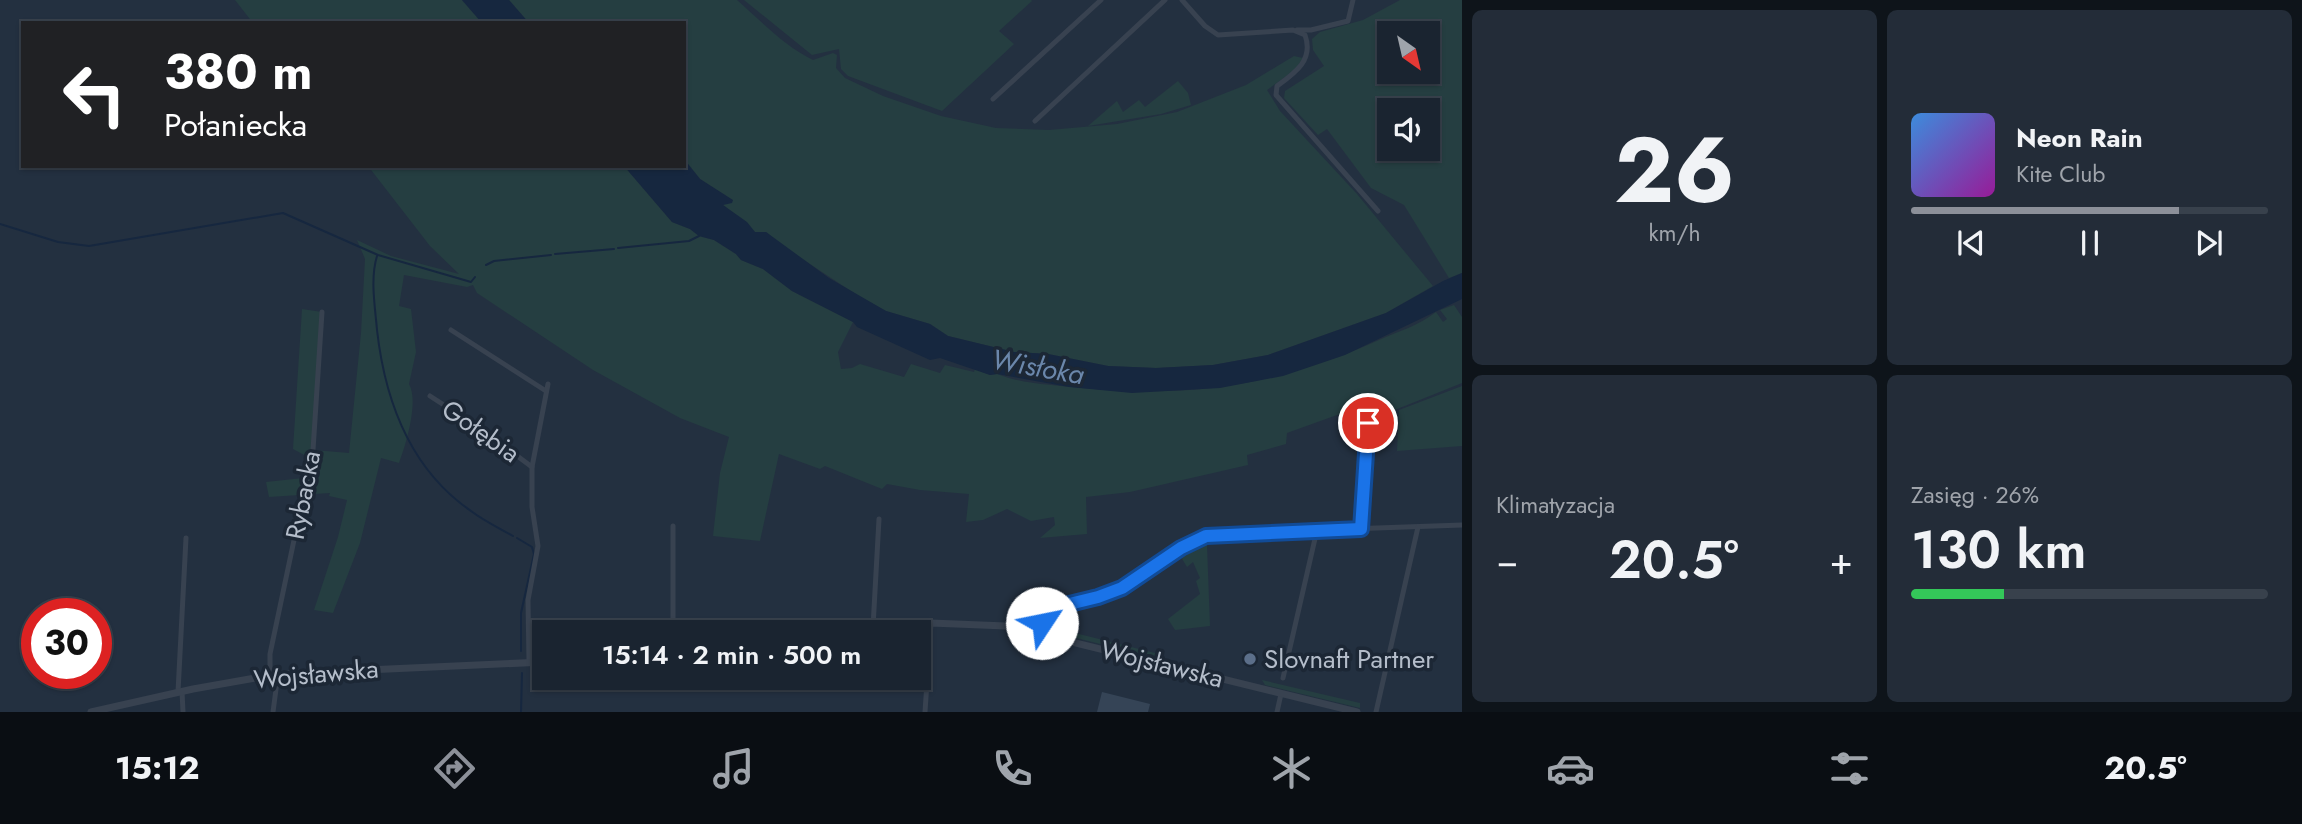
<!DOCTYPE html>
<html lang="pl">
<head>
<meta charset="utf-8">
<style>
	body { margin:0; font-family:Jost,sans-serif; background:#232c38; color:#f1f3f6; height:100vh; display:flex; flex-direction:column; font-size:26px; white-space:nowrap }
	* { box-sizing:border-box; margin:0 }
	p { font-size:23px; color:#9fa4ab }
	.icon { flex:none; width:38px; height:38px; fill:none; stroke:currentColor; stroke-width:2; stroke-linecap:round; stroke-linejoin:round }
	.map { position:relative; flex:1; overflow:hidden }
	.sheet { display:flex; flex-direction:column; gap:10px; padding:10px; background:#0e141a; width:840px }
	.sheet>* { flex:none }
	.hud { position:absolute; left:21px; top:21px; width:665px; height:147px; border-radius:0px; box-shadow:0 2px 5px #0004,0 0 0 2px #38414c; background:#202124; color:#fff; overflow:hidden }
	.needle { width:46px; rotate:146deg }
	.buttons { position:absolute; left:1377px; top:21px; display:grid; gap:14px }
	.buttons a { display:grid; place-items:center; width:63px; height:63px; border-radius:0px; background:#1a2430; box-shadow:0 2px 5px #0004,0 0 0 2px #38414c; font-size:35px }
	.speed { position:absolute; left:21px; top:598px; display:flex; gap:14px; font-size:35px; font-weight:700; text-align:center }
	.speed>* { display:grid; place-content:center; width:91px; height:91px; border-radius:50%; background:#1a2430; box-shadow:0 2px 5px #0004,0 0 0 2px #38414c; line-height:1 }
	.speed .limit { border:10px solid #d22; background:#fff; color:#111 }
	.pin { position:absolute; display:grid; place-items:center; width:60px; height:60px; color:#fff; margin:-30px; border:4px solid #fff; border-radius:50%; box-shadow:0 2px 7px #0007 }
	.me { position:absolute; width:77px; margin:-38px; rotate:56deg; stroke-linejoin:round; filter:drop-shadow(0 0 5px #0008) }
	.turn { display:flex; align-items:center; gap:24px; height:147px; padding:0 28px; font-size:32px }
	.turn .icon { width:91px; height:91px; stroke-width:2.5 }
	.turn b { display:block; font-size:49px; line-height:60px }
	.big { font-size:52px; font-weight:600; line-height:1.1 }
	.sheet .tile { flex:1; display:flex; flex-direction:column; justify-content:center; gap:10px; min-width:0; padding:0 24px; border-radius:10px; background:#232c38 }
	.sheet .dial { align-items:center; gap:0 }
	.dial b { font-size:91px; line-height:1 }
	.song { display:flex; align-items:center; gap:21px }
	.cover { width:84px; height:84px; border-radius:10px; background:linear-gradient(135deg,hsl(210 70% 55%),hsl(300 70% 35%)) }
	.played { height:7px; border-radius:4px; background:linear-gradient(90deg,#8c9099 75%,#38414c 75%) }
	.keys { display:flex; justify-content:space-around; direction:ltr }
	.heat { display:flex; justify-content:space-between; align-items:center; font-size:38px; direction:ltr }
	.charge { height:10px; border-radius:5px; background:linear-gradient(90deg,#34c759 26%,#38414c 0) }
	.sheet .tiles { flex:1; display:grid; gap:10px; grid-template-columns:repeat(2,1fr) }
	.trip { position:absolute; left:532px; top:620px; width:399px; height:70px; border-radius:0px; background:#1a2430; box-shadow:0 2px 5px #0004,0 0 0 2px #38414c; font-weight:600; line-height:70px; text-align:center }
	.dock { display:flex; height:112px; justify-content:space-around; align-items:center; background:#0a0e13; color:#9fa4ab }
	.dock .icon { width:49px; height:49px }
	.dock .selected { color:#8c9099 }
	.dock b { font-size:32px; color:#f1f3f6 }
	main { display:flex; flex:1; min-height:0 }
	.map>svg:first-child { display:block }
</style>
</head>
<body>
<main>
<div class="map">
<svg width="1462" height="712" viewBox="0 0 1462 712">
	<rect width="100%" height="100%" fill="#233040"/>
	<g fill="#253e41" fill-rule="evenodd">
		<path d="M235,0H462L482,23H253Z"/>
		<path d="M509,0H737C761,21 784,46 813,60L833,53L837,55L836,68L845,78L883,96L941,116L996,128L1049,130L1117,124L1177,112L1246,85L1294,56L1303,58L1295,70L1267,90L1280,111L1357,194L1433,286L1386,313L1268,355L1213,365L1156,368L1108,366L1048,354L1014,352L948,336L930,324L886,311L860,297L784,247L766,232H755L722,204L726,196L700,179L684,159V23H529Z"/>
		<path d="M744,0H1031L1032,1L999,31L1014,44L942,111L848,76L841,69L839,49L812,55Z"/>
		<path d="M1400,0H1462V273L1449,278L1404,205L1371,188L1327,129L1318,135L1284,98L1285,91L1324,66L1313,50L1312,39L1320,32L1363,20ZM1390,33H1428V72H1390ZM1390,110H1428V149H1390Z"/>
		<path d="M1178,81L1188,93L1191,105L1161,114L1088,126L1117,101L1123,112L1139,100L1145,107Z"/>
		<path d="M368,166H624L672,222L690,229L699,236L714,240L736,254L741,260L763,269L792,291L853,322L838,352L841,369L852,368L860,364L904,377L911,364L940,373L945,365L974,372L975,369L990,375L997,374C1022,384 1055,385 1082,388C1193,398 1275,386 1379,340C1397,332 1420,325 1436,312L1443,322L1447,319L1440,310L1454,305L1462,317V383L1360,424L1355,413L1337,415L1287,433L1286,444L1247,455L1248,465L1130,492L1086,497L1087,534L1040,538L1055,525L1054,517L1031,521L1007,509L983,520L966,522L969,494L920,490L887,484L882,489L825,466L820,469L779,454L760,541L713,536L720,473L729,437L680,418L593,370L477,293L473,285L467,287L404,275L399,306L411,309L416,352L409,384C419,401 406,445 399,463L381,458L360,543L333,613L314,610L338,537L347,500L329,496L330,493L269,497L266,482L303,478L308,457L293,449L302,309L322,312L313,450L349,453L361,333L365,259L357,240L391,256L459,274L430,246Z"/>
		<path d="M1462,386V446L1397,451L1399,410Z"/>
		<path d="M1207,545L1210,626L1175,630L1168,619L1200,594L1196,581L1200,578L1193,562L1187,567L1181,557Z"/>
		<path d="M1063,630L1163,655L1157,658L1060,634Z"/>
		<path d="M1262,680L1360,703V708L1265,685Z"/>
	</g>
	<g fill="#16273f">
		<path d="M462,0H509L529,23H482Z"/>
		<path d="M684,159L700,179L733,200L732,203L723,205L747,222L755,232H766L829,278L886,311L930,324L948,336L1014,352L1048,354L1108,366L1156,368L1213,365L1268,355L1386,313L1443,281L1462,273V299L1345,355L1283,376L1220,388L1132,393L1069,387L997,374L990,375L940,358L930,360L857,327L853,322L792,291L763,269L741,260L736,254L714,240L699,236L690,229L672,222L624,166H684Z"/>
	</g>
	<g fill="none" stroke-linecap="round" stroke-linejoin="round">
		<g stroke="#16273f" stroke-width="2">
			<path d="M0,224L58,242L89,246L283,213L378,255L471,282L475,277"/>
			<path d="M618,248L689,241L699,236"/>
			<path d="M555,254L614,249"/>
			<path d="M377,256C370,279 375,306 377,330C385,401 410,469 471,511C484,521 499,528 513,536"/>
			<path d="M486,265L494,261L551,255"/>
			<path d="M517,538L532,547L534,554L521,613V651"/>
			<path d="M521,712L522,673"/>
		</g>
	</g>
	<path fill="#354456" d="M1102,692L1150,704L1148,712H1097Z"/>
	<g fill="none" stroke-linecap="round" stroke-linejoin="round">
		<g stroke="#384250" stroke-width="5">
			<path d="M1182,0L1205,26L1218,35L1293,30L1305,35C1314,60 1295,73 1277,86L1276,95L1378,211"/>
			<path d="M1297,30H1311L1348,21L1353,0"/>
			<path d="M993,99L1101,0"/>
			<path d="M1035,121L1165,0"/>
			<path d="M451,330L546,391"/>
			<path d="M430,396L481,429L532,467"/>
			<path d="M673,526V632"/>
			<path d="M1361,529L1368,423"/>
			<path d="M873,627L879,519"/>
			<path d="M1039,634C1042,625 1045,616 1052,611C1067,600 1092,600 1109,594C1157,576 1176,537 1233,533L1462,525"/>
			<path d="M529,663L528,600L538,546L532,507V467L548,384"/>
			<path d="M270,675V654L313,450L322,312"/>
			<path d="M1283,678L1317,530"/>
			<path d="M182,691L183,712"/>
			<path d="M178,692L186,538"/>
			<path d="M273,712L278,674"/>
			<path d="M925,712L931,623"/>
			<path d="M1277,712L1281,694"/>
			<path d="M1376,712L1418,527"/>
		</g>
		<g stroke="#384250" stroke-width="7">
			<path d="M798,632L931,623L1006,626L1357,712"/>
			<path d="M91,712L193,689L278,674L544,662"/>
		</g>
	</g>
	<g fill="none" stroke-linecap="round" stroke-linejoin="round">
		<g stroke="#114b97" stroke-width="18">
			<path id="route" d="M1042,623L1057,607L1098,597L1122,588L1181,548L1206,536L1361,529L1368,423"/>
		</g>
		<use href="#route" stroke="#1a73e8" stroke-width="12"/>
	</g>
	<circle fill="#5c6f8a" stroke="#1c2735" stroke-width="2.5" cx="1250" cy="659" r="7"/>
	<g text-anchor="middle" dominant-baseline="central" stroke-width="7" stroke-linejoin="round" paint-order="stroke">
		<g font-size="26" fill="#b4bdca" stroke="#1c2735">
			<text transform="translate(481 431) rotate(35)">Gołębia</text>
			<text transform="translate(303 495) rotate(-79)">Rybacka</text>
			<text transform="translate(1162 664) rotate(14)">Wojsławska</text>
			<text transform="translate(316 674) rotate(-5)">Wojsławska</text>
		</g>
		<g font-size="26" fill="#b4bdca" stroke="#1c2735" text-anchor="start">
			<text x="1264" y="659">Slovnaft Partner</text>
		</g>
		<g font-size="28" font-style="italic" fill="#6b87ab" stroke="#1c2735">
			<text transform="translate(1038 367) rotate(10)">Wisłoka</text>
		</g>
	</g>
</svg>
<div class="buttons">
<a><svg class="needle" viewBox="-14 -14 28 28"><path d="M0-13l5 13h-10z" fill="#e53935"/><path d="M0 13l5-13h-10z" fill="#9fa4ab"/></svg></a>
<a><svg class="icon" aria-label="sound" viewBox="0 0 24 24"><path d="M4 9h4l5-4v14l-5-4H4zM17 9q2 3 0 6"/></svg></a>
</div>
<div class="speed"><div class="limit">30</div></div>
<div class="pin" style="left:1368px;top:423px;background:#d93025"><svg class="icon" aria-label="arrive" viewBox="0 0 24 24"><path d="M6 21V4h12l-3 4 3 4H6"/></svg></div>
<svg class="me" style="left:1042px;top:623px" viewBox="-20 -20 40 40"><circle r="19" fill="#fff"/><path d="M0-13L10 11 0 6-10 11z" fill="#1a73e8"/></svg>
<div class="trip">15:14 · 2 min · 500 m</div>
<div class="hud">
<div class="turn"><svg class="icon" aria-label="left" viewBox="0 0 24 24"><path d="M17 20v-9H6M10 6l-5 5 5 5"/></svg><div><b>380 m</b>Połaniecka</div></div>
</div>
</div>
<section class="sheet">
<div class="tiles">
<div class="tile dial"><b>26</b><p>km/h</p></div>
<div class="tile">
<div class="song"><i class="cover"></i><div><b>Neon Rain</b><p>Kite Club</p></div></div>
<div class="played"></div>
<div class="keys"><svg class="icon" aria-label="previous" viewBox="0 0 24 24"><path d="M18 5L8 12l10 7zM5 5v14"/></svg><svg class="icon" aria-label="pause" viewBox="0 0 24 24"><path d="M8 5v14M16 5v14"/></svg><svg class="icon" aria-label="next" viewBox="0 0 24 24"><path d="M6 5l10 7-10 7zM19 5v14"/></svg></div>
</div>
<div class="tile"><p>Klimatyzacja</p>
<div class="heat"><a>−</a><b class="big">20.5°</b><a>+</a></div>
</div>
<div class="tile"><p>Zasięg · 26%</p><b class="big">130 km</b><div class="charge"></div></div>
</div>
</section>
</main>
<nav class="dock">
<b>15:12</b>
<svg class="icon selected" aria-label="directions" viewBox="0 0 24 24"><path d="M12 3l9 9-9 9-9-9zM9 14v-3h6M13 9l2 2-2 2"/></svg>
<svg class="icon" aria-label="music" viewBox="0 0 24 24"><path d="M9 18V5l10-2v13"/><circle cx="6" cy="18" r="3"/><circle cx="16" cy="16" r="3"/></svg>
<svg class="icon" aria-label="phone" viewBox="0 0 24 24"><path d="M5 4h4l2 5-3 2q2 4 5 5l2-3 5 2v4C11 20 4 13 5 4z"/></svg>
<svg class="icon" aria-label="climate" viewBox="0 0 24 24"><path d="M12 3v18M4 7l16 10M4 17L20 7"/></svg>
<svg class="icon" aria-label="car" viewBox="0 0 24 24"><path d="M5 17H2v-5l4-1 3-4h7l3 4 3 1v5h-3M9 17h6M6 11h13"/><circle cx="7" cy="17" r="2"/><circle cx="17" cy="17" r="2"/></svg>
<svg class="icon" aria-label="filters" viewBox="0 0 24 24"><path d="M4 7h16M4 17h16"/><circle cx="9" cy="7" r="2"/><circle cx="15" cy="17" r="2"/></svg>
<b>20.5°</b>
</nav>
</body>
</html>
